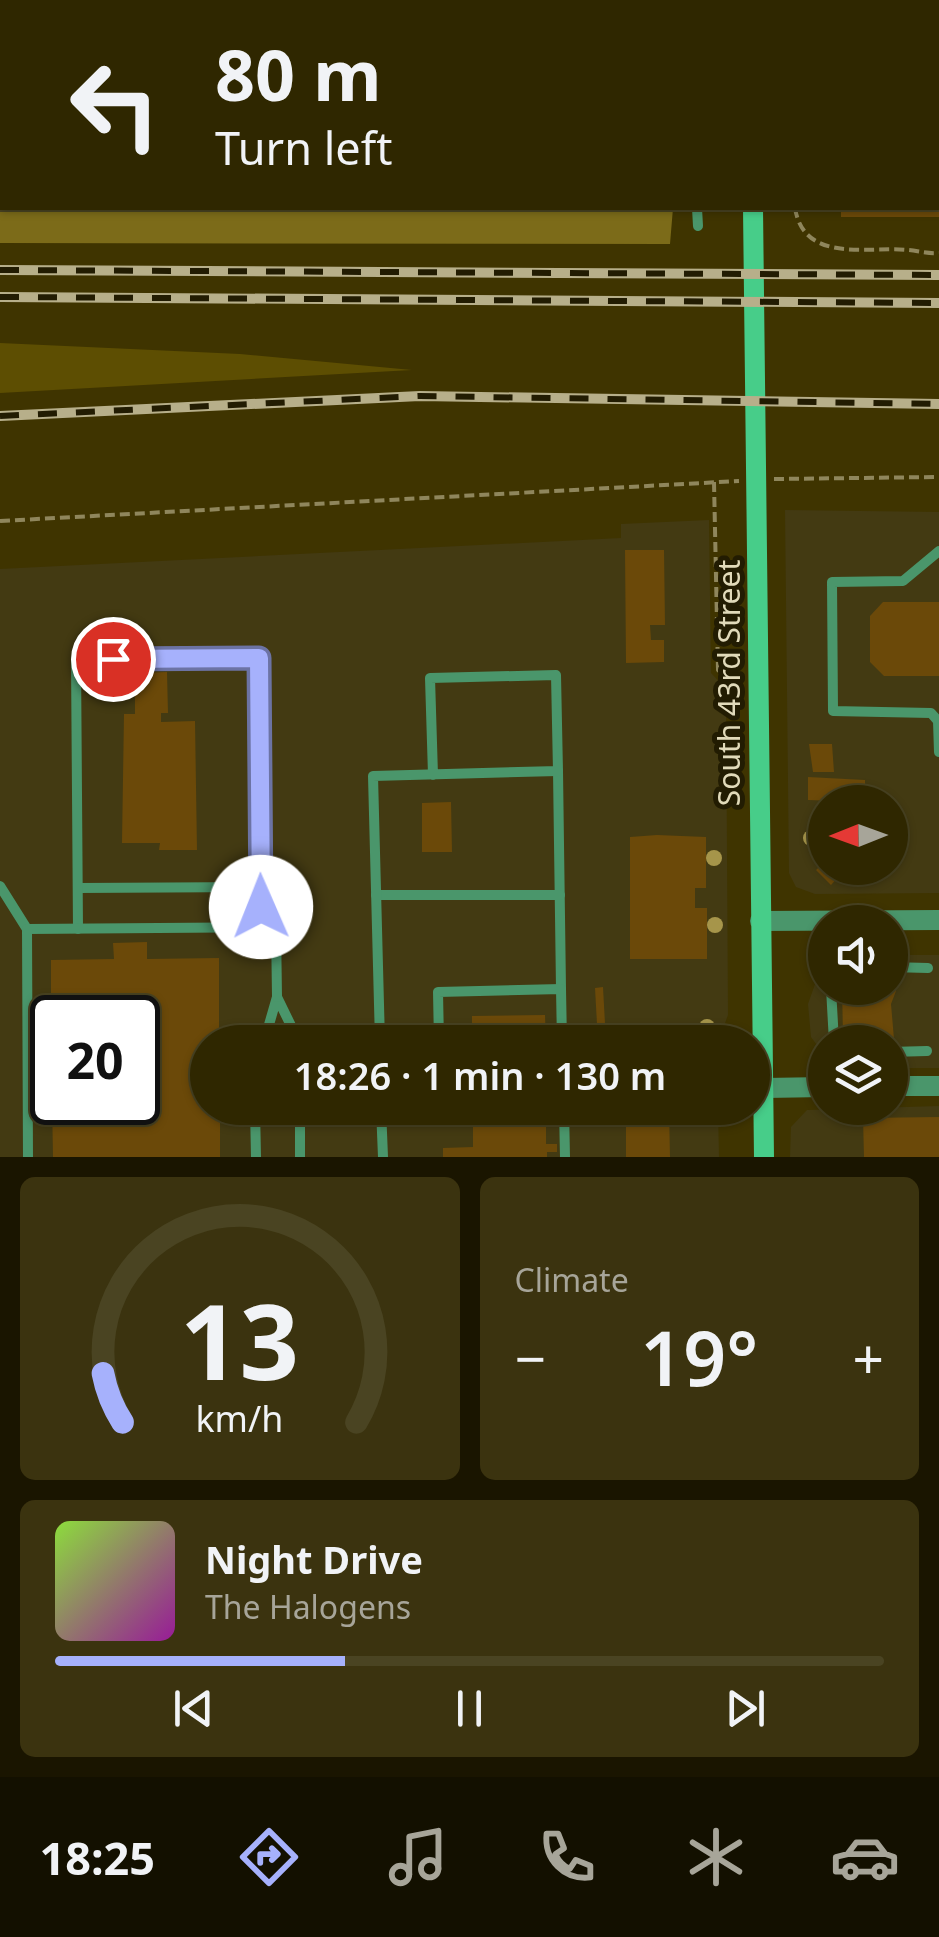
<!DOCTYPE html>
<html lang="en">
<head>
<meta charset="utf-8">
<style>
	body { margin:0; font-family:"Noto Sans",sans-serif; background:#3b330f; color:#f1f3f6; height:100vh; display:flex; flex-direction:column; font-size:38px; white-space:nowrap }
	* { box-sizing:border-box; margin:0 }
	p { font-size:32px; color:#a7a599 }
	.icon { flex:none; width:55px; height:55px; fill:none; stroke:currentColor; stroke-width:2; stroke-linecap:round; stroke-linejoin:round }
	.map { position:relative; height:1157px; overflow:hidden }
	.side { display:flex; flex-direction:column; gap:20px; padding:20px; background:#1a1500; flex:1 }
	.side>* { flex:none }
	.top-card { position:absolute; left:0px; top:0px; width:940px; height:210px; box-shadow:0 2px 8px #0004,0 0 0 2px #4a4422; background:#2f2700; color:#f1f3f6; overflow:hidden }
	.needle { width:65px; rotate:269deg }
	.controls { position:absolute; left:808px; top:785px; display:grid; gap:20px }
	.controls a { display:grid; place-items:center; width:100px; height:100px; border-radius:50%; background:#2f2700; box-shadow:0 2px 8px #0004,0 0 0 2px #4a4422; font-size:50px }
	.speed { position:absolute; left:30px; top:995px; display:flex; gap:20px; font-size:50px; font-weight:700; text-align:center }
	.speed>* { display:grid; place-content:center; width:130px; height:130px; border-radius:50%; background:#2f2700; box-shadow:0 2px 8px #0004,0 0 0 2px #4a4422; line-height:1 }
	.speed .limit { border:5px solid #111; border-radius:15px; background:#fff; color:#111 }
	.pin { position:absolute; display:grid; place-items:center; width:85px; height:85px; color:#fff; margin:-42px; border:5px solid #fff; border-radius:50%; box-shadow:0 2px 10px #0007 }
	.me { position:absolute; width:110px; margin:-55px; rotate:359deg; stroke-linejoin:round; filter:drop-shadow(0 0 8px #0008) }
	.turn { display:flex; align-items:center; gap:35px; height:210px; padding:0 50px; font-size:45px }
	.turn .icon { width:130px; height:130px; stroke-width:2.5 }
	.turn b { display:block; font-size:70px; line-height:85px }
	.big { font-size:75px; font-weight:600; line-height:1.1 }
	.side .card { flex:1; display:flex; flex-direction:column; justify-content:center; gap:15px; min-width:0; padding:0 35px; border-radius:15px; background:#3b330f }
	.side .dial { align-items:center; gap:0 }
	.dial svg { height:260px; overflow:visible; fill:none; stroke:#4a4422; stroke-width:7; stroke-linecap:round; text-anchor:middle }
	.dial text { fill:#f1f3f6; stroke:none }
	.song { display:flex; align-items:center; gap:30px }
	.cover { width:120px; height:120px; border-radius:15px; background:linear-gradient(135deg,hsl(90 70% 55%),hsl(300 70% 35%)) }
	.played { height:10px; border-radius:5px; background:linear-gradient(90deg,#a6b1fc 35%,#4a4422 35%) }
	.keys { display:flex; justify-content:space-around; direction:ltr }
	.heat { display:flex; justify-content:space-between; align-items:center; font-size:55px; direction:ltr }
	.side .tiles { flex:1; display:grid; gap:20px; grid-template-columns:1fr 1fr }
	.card:last-child { grid-column:span 2 }
	.trip { position:absolute; left:190px; top:1025px; width:580px; height:100px; border-radius:50px; background:#2f2700; box-shadow:0 2px 8px #0004,0 0 0 2px #4a4422; font-weight:600; line-height:100px; text-align:center }
	.menu { display:flex; height:160px; justify-content:space-around; align-items:center; background:#131000; color:#a7a599 }
	.menu .icon { width:70px; height:70px }
	.menu .current { color:#a6b1fc }
	.menu b { font-size:45px; color:#f1f3f6 }
	.map>svg:first-child { display:block }
</style>
</head>
<body>
<div class="map">
<svg width="939" height="1157" viewBox="0 0 939 1157">
	<rect width="100%" height="100%" fill="#3f3400"/>
	<g fill="#433a12" fill-rule="evenodd">
		<path d="M785,510L939,512V893L815,894L796,887L789,873ZM825,802H890V868H825Z"/>
		<path d="M709,520L711,673L726,689L728,1015L718,1042H208V1108H718L719,1157H0V569L621,538V524ZM52,1018H138V1102H52Z"/>
		<path d="M890,955H939V1068H890V1042H825V1056L811,1037L808,1004L820,970L825,966V988H890Z"/>
		<path d="M939,1106V1157H790L791,1127L807,1110Z"/>
	</g>
	<path fill="#5d4e02" d="M0,343L240,354L412,370L0,393Z"/>
	<path fill="#7c6b19" d="M0,0H603L2,2V208H673L670,244L0,243Z"/>
	<g fill="#6b4909">
		<rect x="841" y="208" width="98" height="9"/>
		<path d="M625,550H664L665,625H650L651,640H664V662L626,663Z"/>
		<path d="M883,602H939V676H884L870,662V616Z"/>
		<path d="M167,672L168,713H161V722L195,721L197,850H159L160,843H122L124,714H135V673Z"/>
		<path d="M809,744H832L834,772H813Z"/>
		<path d="M808,777L865,780V802L808,800Z"/>
		<path d="M451,802L452,852H422V803Z"/>
		<path d="M657,835L706,837V888H695V908H707V959H630V837Z"/>
		<path d="M825,861V868H834L841,874L831,885L816,870Z"/>
		<path d="M147,942V959L219,958V1042H208V1108H220V1157H53L52,1102H138V1018H51V960L114,959L113,943Z"/>
		<path d="M890,977H894L896,991L891,1004L894,1039L869,1042V1036H843L842,988H890Z"/>
		<path d="M603,987L606,1042H598L595,988Z"/>
		<path d="M545,1015L546,1042H472V1016Z"/>
		<path d="M473,1108H546V1144H557V1152H547V1157H443V1148L473,1147Z"/>
		<path d="M626,1108H669L670,1157H626Z"/>
		<path d="M939,1117V1157H864L863,1118Z"/>
	</g>
	<g fill="none" stroke-linecap="round" stroke-linejoin="round">
		<g stroke="#8f865c" stroke-width="4" stroke-dasharray="10 5" stroke-linecap="butt">
			<path d="M800,2V0"/>
			<path d="M795,208C804,264 868,246 908,250C919,251 928,254 939,253"/>
			<path d="M774,479L939,477"/>
			<path d="M714,482L718,670L731,682"/>
			<path d="M0,521L739,481"/>
		</g>
		<g stroke="#4a966b" stroke-width="10">
			<path d="M701,0V2"/>
			<path d="M893,0L895,2"/>
			<path d="M938,26H939"/>
			<path d="M697,208L698,226"/>
			<path d="M939,551L903,581L832,582L833,711L931,713L938,721L939,752"/>
			<path d="M558,771L561,989"/>
			<path d="M0,886L27,929"/>
			<path d="M78,888L261,887"/>
			<path d="M376,895H560"/>
			<path d="M78,929L76,659L259,658L261,927"/>
			<path d="M890,967L928,968"/>
			<path d="M831,988L834,1042"/>
			<path d="M264,1042L277,997L299,1042"/>
			<path d="M380,1042L373,776L558,771L556,675L430,678L433,775"/>
			<path d="M439,1042L438,992L561,989L562,1042"/>
			<path d="M890,1052L927,1051"/>
			<path d="M255,1108L256,1157"/>
			<path d="M300,1108V1157"/>
			<path d="M381,1108L383,1157"/>
			<path d="M564,1108L565,1157"/>
			<path d="M28,1157L27,929L276,927L277,997"/>
		</g>
		<g stroke="#4a966b" stroke-width="20">
			<path d="M890,1086H939"/>
			<path d="M765,1088L825,1087"/>
		</g>
		<path stroke="#4a966b" stroke-width="20" d="M760,921L939,920"/>
		<g stroke="#47cd89" stroke-width="20">
			<path d="M750,0V2"/>
			<path d="M753,208L764,1157"/>
		</g>
		<g stroke="#b7af8a" stroke-width="10">
			<g id="rail">
				<path d="M0,270L939,275"/>
				<path d="M0,297L939,303"/>
				<path d="M0,416L420,396L939,404"/>
			</g>
		</g>
		<use href="#rail" stroke="#221c02" stroke-width="6" stroke-dasharray="19" stroke-linecap="butt"/>
	</g>
	<g fill="#a6954a">
		<circle cx="811" cy="838" r="8"/>
		<circle cx="714" cy="858" r="8"/>
		<circle cx="715" cy="925" r="8"/>
		<circle cx="707" cy="1027" r="8"/>
	</g>
	<g fill="none" stroke-linecap="round" stroke-linejoin="round">
		<g stroke="#6c73a4" stroke-width="25">
			<path id="route" d="M113,659L259,658L261,907"/>
		</g>
		<use href="#route" stroke="#a6b1fc" stroke-width="18"/>
	</g>
	<g text-anchor="middle" dominant-baseline="central" stroke-width="10" stroke-linejoin="round" paint-order="stroke">
		<g font-size="30" fill="#e1daba" stroke="#221c02">
			<text transform="translate(728 683) rotate(-90)">South 43rd Street</text>
		</g>
	</g>
</svg>
<div class="controls">
<a><svg class="needle" viewBox="-14 -14 28 28"><path d="M0-13l5 13h-10z" fill="#e53935"/><path d="M0 13l5-13h-10z" fill="#a7a599"/></svg></a>
<a><svg class="icon" aria-label="sound" viewBox="0 0 24 24"><path d="M4 9h4l5-4v14l-5-4H4zM17 9q2 3 0 6"/></svg></a>
<a><svg class="icon" aria-label="layers" viewBox="0 0 24 24"><path d="M12 4l9 5-9 5-9-5zM3 14l9 5 9-5"/></svg></a>
</div>
<div class="speed"><div class="limit">20</div></div>
<div class="pin" style="left:113px;top:659px;background:#d93025"><svg class="icon" aria-label="arrive" viewBox="0 0 24 24"><path d="M6 21V4h12l-3 4 3 4H6"/></svg></div>
<svg class="me" style="left:261px;top:907px" viewBox="-20 -20 40 40"><circle r="19" fill="#fff"/><path d="M0-13L10 11 0 6-10 11z" fill="#a6b1fc"/></svg>
<div class="trip">18:26 · 1 min · 130 m</div>
<div class="top-card">
<div class="turn"><svg class="icon" aria-label="left" viewBox="0 0 24 24"><path d="M17 20v-9H6M10 6l-5 5 5 5"/></svg><div><b>80 m</b>Turn left</div></div>
</div>
</div>
<section class="side">
<div class="tiles">
<div class="card dial"><svg viewBox="0 0 100 80">
<path d="M14 69A42 42 0 1 1 86 69"/>
<path d="M14 69A42 42 0 0 1 8 54" stroke="#a6b1fc"/>
<text x="50" y="56" font-size="32" font-weight="700">13</text>
<text x="50" y="72" font-size="11">km/h</text>
</svg></div>
<div class="card"><p>Climate</p>
<div class="heat"><a>−</a><b class="big">19°</b><a>+</a></div>
</div>
<div class="card">
<div class="song"><i class="cover"></i><div><b>Night Drive</b><p>The Halogens</p></div></div>
<div class="played"></div>
<div class="keys"><svg class="icon" aria-label="previous" viewBox="0 0 24 24"><path d="M18 5L8 12l10 7zM5 5v14"/></svg><svg class="icon" aria-label="pause" viewBox="0 0 24 24"><path d="M8 5v14M16 5v14"/></svg><svg class="icon" aria-label="next" viewBox="0 0 24 24"><path d="M6 5l10 7-10 7zM19 5v14"/></svg></div>
</div>
</div>
</section>
<nav class="menu">
<b>18:25</b>
<svg class="icon current" aria-label="directions" viewBox="0 0 24 24"><path d="M12 3l9 9-9 9-9-9zM9 14v-3h6M13 9l2 2-2 2"/></svg>
<svg class="icon" aria-label="music" viewBox="0 0 24 24"><path d="M9 18V5l10-2v13"/><circle cx="6" cy="18" r="3"/><circle cx="16" cy="16" r="3"/></svg>
<svg class="icon" aria-label="phone" viewBox="0 0 24 24"><path d="M5 4h4l2 5-3 2q2 4 5 5l2-3 5 2v4C11 20 4 13 5 4z"/></svg>
<svg class="icon" aria-label="climate" viewBox="0 0 24 24"><path d="M12 3v18M4 7l16 10M4 17L20 7"/></svg>
<svg class="icon" aria-label="car" viewBox="0 0 24 24"><path d="M5 17H2v-5l4-1 3-4h7l3 4 3 1v5h-3M9 17h6M6 11h13"/><circle cx="7" cy="17" r="2"/><circle cx="17" cy="17" r="2"/></svg>
</nav>
</body>
</html>
